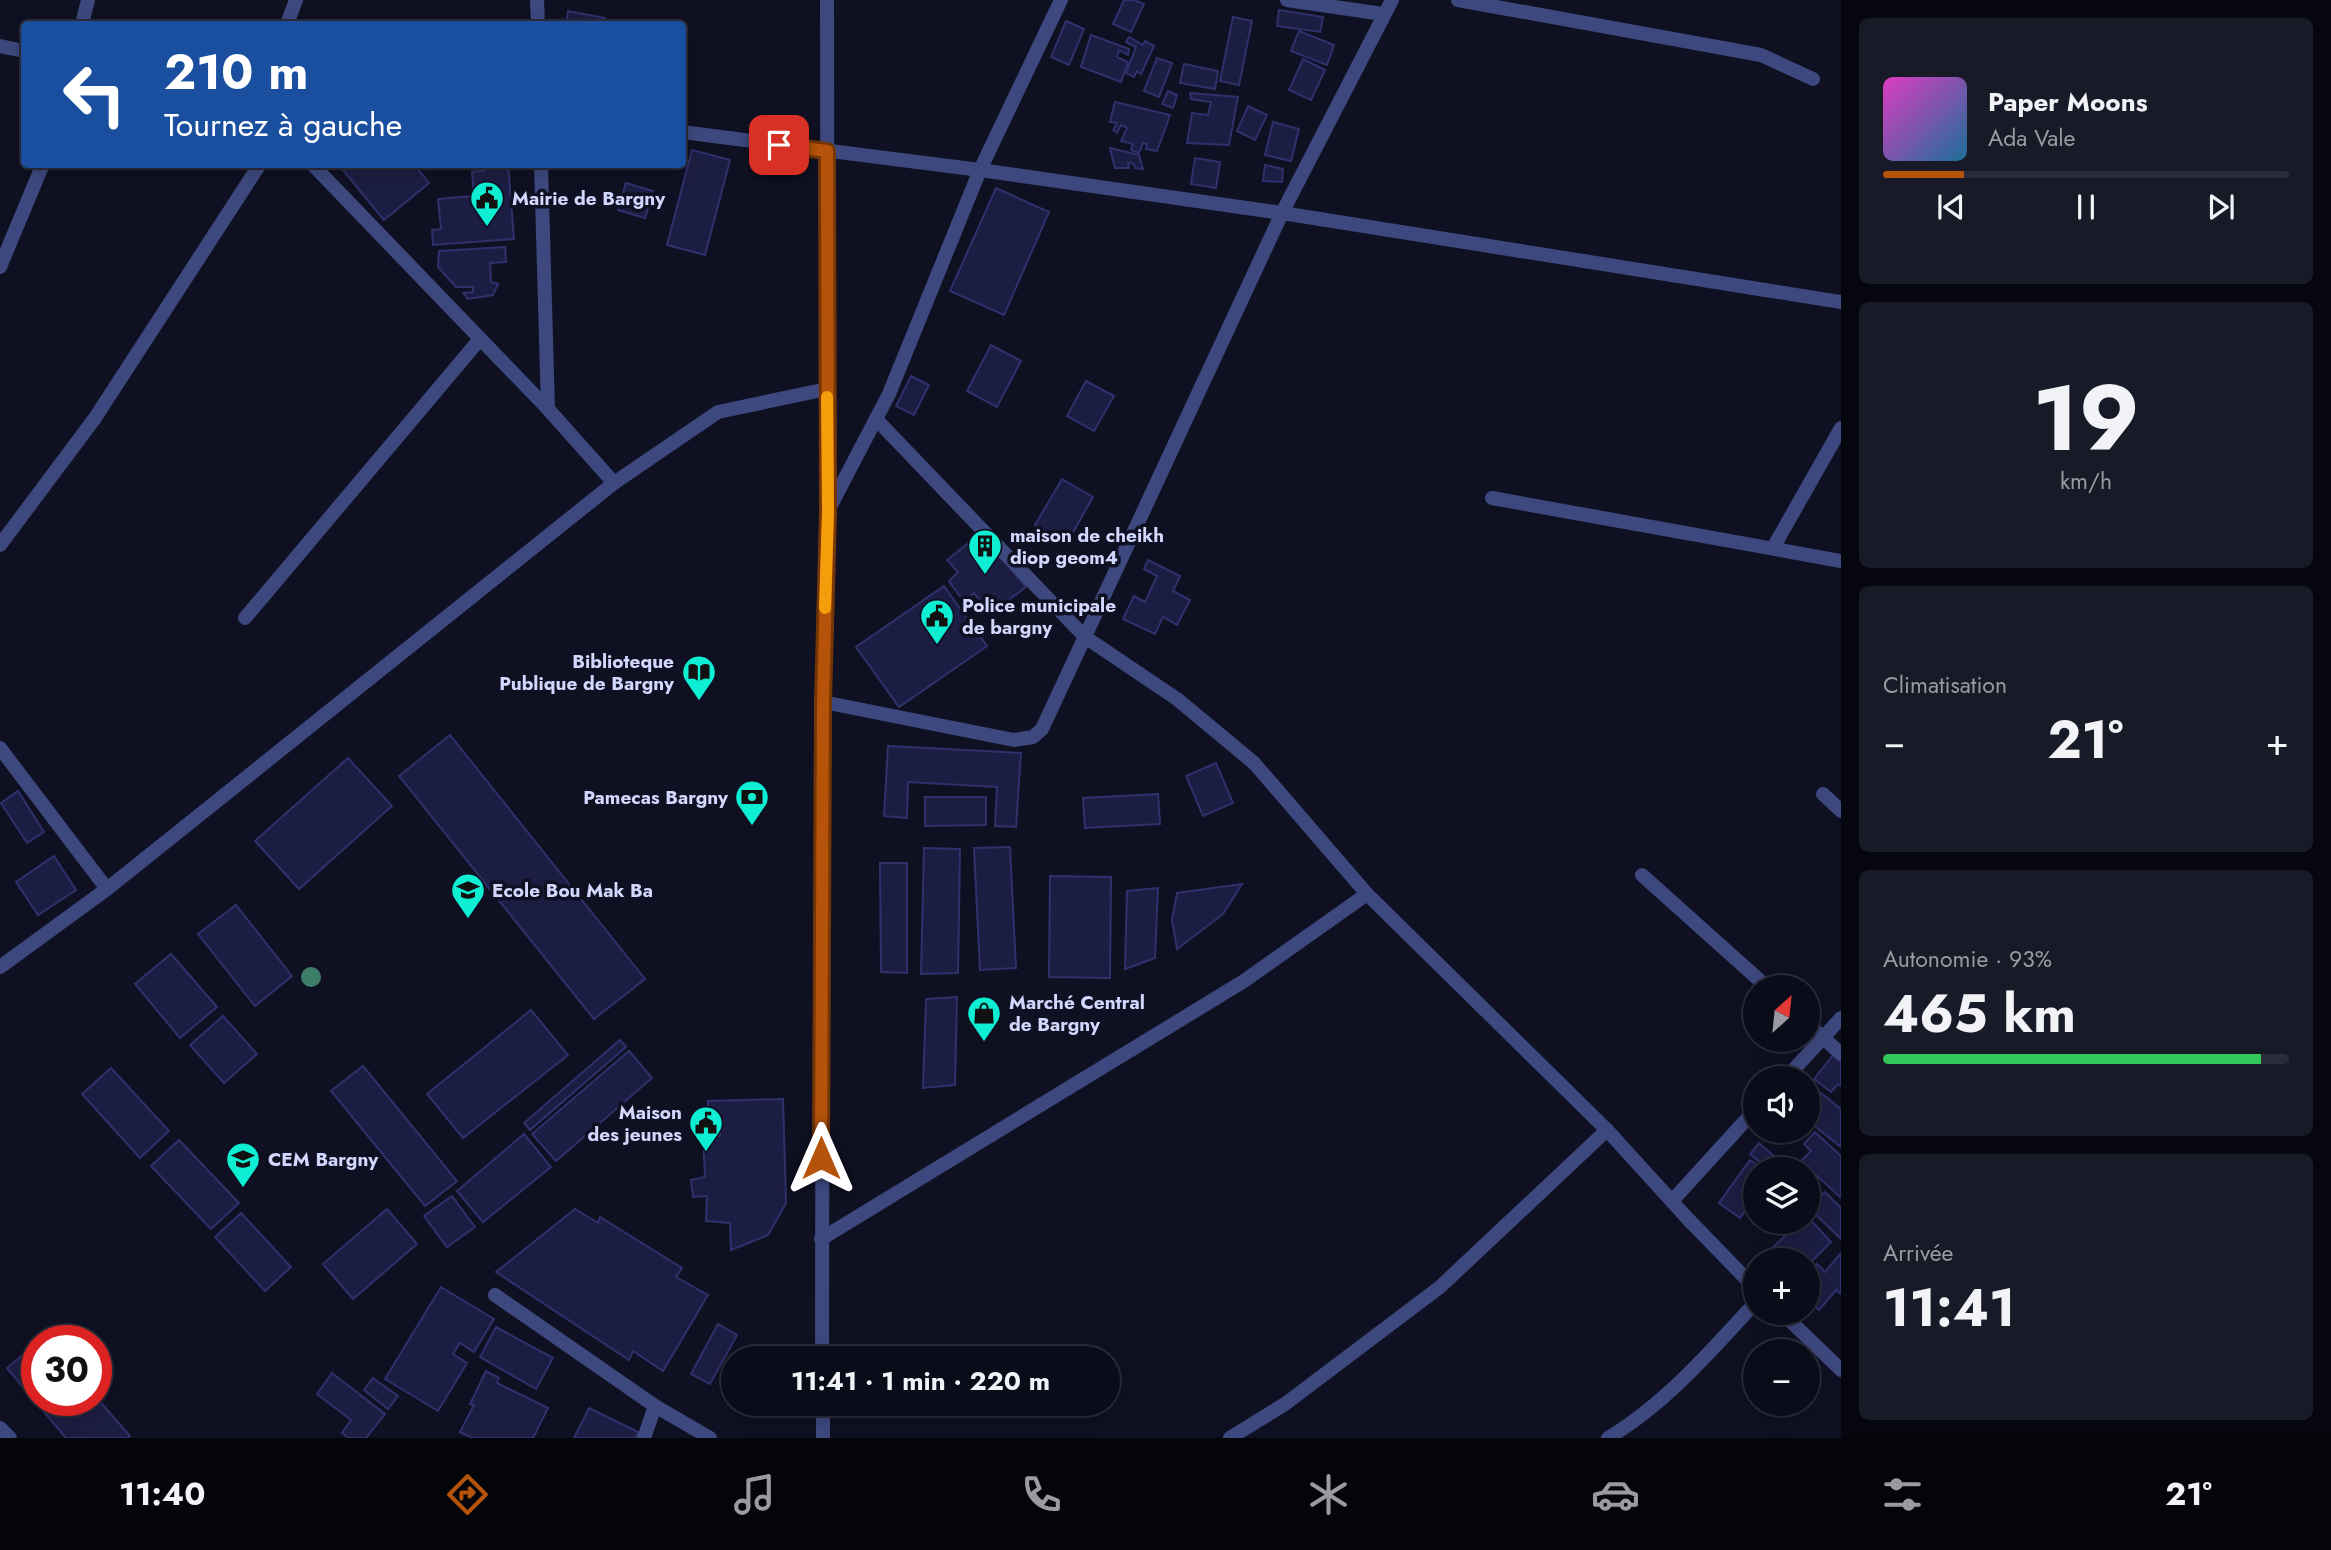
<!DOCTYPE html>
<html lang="fr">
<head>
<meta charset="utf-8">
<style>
	body { margin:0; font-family:Jost,sans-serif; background:#191a27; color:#f1f3f6; height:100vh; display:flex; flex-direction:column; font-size:26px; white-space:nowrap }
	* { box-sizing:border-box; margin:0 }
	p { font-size:23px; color:#9a9ba2 }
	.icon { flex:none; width:38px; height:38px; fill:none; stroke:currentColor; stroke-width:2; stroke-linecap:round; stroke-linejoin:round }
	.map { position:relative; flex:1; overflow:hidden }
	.side { display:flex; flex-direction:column; gap:18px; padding:18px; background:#06070e; width:490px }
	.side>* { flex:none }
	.top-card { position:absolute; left:21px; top:21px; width:665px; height:147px; border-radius:7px; box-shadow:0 4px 18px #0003,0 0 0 2px #2b2c39; background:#1a4fa0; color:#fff; overflow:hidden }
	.needle { width:46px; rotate:27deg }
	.tools { position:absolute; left:1743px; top:975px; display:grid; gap:14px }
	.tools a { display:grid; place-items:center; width:77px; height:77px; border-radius:50%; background:#0b0c1a; box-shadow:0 4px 18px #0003,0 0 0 2px #2b2c39; font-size:35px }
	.speed { position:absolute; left:21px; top:1325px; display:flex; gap:14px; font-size:35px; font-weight:700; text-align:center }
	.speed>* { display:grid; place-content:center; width:91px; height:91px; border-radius:50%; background:#0b0c1a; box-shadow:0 4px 18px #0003,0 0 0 2px #2b2c39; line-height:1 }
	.speed .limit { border:10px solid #d22; background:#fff; color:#111 }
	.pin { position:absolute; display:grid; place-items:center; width:60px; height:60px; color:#fff; margin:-30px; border-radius:14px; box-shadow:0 4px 10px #0006 }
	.me { position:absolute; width:77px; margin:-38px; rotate:0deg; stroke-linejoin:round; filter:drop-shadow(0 0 5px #0008) }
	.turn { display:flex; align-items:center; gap:24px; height:147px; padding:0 28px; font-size:32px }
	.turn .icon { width:91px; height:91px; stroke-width:2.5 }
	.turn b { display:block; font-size:49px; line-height:60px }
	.big { font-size:52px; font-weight:700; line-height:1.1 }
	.side .tile { flex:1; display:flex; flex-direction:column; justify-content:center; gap:10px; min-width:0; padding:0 24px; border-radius:10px; background:#191a27 }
	.side .dial { align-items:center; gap:0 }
	.dial b { font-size:91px; line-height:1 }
	.song { display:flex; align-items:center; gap:21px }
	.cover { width:84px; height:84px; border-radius:10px; background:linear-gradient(135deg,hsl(310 70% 55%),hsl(200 70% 35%)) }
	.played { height:7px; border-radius:4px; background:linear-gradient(90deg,#b45309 20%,#2b2c39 20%) }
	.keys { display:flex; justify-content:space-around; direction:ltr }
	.heat { display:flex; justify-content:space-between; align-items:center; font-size:38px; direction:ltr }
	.charge { height:10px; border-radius:5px; background:linear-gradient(90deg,#34c759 93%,#2b2c39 0) }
	.trip { position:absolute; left:721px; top:1346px; width:399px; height:70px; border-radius:35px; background:#0b0c1a; box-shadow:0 4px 18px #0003,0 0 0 2px #2b2c39; font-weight:700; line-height:70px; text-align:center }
	.tabs { display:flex; height:112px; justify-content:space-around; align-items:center; background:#04050a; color:#9a9ba2 }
	.tabs .icon { width:49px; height:49px }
	.tabs .current { color:#b45309 }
	.tabs b { font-size:32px; color:#f1f3f6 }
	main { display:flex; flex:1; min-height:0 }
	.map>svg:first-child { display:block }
</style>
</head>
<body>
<main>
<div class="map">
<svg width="1841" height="1438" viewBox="0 0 1841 1438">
	<rect width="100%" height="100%" fill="#0f1022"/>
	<g fill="#1c1d42" stroke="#2f316c" stroke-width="2">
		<path d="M1124,0H1134L1144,4L1131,32L1113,24Z"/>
		<path d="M1279,10L1323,17L1320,32L1277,26Z"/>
		<path d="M568,11L605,18L604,24H566Z"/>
		<path d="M1233,17L1252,21L1239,85L1220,81Z"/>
		<path d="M1066,21L1084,29L1069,65L1051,57Z"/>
		<path d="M1299,31L1334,45L1327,65L1291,51Z"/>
		<path d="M1091,35L1129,49L1128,55L1119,50L1117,57L1128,62L1121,82L1081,67Z"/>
		<path d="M1129,37L1143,45L1145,41L1154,46L1141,74L1137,71L1134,77L1126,73L1136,47L1126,42Z"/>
		<path d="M1157,58L1172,63L1159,97L1144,91Z"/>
		<path d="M1303,59L1325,70L1311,100L1289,90Z"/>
		<path d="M1184,64L1218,71L1215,89L1180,83Z"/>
		<path d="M1168,91L1177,95L1173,108L1162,104Z"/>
		<path d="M1190,93L1238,97L1229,145L1187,143L1192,113L1208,115L1211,102L1191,99Z"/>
		<path d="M1115,102L1170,115L1157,151L1146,149L1147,144L1143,143L1139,153L1131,150L1133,144L1121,141L1127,128L1121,125L1117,133L1113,130L1117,123L1110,122Z"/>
		<path d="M1248,106L1267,115L1255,140L1237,131Z"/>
		<path d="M1273,122L1299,129L1291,161L1265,155Z"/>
		<path d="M1110,148L1139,155L1143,169L1135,168L1134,164L1128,162L1129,168H1115Z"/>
		<path d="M692,150L730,160L705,255L667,245Z"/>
		<path d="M1195,158L1220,162L1216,188L1191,184Z"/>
		<path d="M338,164H414L429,183L384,220Z"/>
		<path d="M484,164H508L514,239L433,245L432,230L441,229L438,199L474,196L472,172L484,171Z"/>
		<path d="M1265,165L1283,169L1282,182L1263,181Z"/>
		<path d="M626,183L653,191L645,218L618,210Z"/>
		<path d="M996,188L1049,212L1004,315L950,291Z"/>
		<path d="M505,247L506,262L490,263L491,282L498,284L493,295L468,299L463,293L473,292V287H456L438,267L439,251Z"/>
		<path d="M991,345L1021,361L997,407L967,391Z"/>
		<path d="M911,376L929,385L914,415L896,406Z"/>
		<path d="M1086,381L1114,396L1094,431L1067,416Z"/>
		<path d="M1062,479L1093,497L1067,543L1035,525Z"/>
		<path d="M981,533L1026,587L990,614L974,593L964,602L949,581L958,572L947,560Z"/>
		<path d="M1148,560L1180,576L1173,591L1190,600L1177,625L1163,617L1155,634L1123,619L1134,596L1145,602L1157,576L1144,569Z"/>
		<path d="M944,586L987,646L899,707L856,647Z"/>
		<path d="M450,735L645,979L594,1019L399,776Z"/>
		<path d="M888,746L1021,753L1016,827L995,826L997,787L908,782L907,818L884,816Z"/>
		<path d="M348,758L392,806L299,889L255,841Z"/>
		<path d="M1216,763L1233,803L1203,816L1186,776Z"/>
		<path d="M18,791L44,832L27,843L1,803Z"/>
		<path d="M1158,794L1160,824L1085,828L1083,798Z"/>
		<path d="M925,797H986V825L925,826Z"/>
		<path d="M1010,847L1016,968L980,970L974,848Z"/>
		<path d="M924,848L960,849L958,973L921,974Z"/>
		<path d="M54,856L76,890L38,915L16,882Z"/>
		<path d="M880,863H907V973L881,972Z"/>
		<path d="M1050,876L1111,877L1110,978L1049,977Z"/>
		<path d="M1242,884L1223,914L1177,949L1172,920L1177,893Z"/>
		<path d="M1158,888L1155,958L1125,969L1127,891Z"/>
		<path d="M236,905L292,976L255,1006L198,934Z"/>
		<path d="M171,954L217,1007L180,1038L135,984Z"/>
		<path d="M957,997L955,1085L923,1088L926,999Z"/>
		<path d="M531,1010L568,1055L463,1138L427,1094Z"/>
		<path d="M223,1016L257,1054L224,1083L190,1045Z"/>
		<path d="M620,1040L626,1047L530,1130L524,1123Z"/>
		<path d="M629,1051L652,1078L556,1161L532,1134Z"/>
		<path d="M1834,1054L1841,1059V1086L1838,1084L1831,1092L1814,1079Z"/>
		<path d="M363,1066L457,1181L425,1206L331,1091Z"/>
		<path d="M111,1068L169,1131L140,1158L82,1094Z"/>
		<path d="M1821,1093L1841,1109V1147L1808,1121V1109Z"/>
		<path d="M783,1099L786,1203L768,1235L731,1250L730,1223L706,1221L707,1196L693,1197L691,1180L705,1177L703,1136H720L719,1124H707L708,1101Z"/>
		<path d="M1815,1132L1841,1156V1198L1801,1161L1811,1151L1804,1144Z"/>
		<path d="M524,1134L551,1167L483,1222L457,1191Z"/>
		<path d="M179,1140L239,1203L211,1229L151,1166Z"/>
		<path d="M1759,1143L1784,1165L1780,1169H1768L1750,1154Z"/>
		<path d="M1750,1160L1763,1169H1755V1197L1740,1218L1719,1203Z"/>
		<path d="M1808,1176L1820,1187L1810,1199L1808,1197Z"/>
		<path d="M1825,1192L1841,1208V1239L1809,1208Z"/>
		<path d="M452,1196L475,1227L447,1247L424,1216Z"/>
		<path d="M387,1209L417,1244L353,1299L323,1264Z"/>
		<path d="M575,1209L598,1223L600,1217L682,1268L676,1277L708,1295L663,1371L633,1351L629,1360L496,1272Z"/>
		<path d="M241,1213L291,1267L265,1291L215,1237Z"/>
		<path d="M1808,1217L1831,1242L1808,1265V1260H1759L1786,1235L1772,1222H1808Z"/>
		<path d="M1841,1253V1294L1836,1290L1819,1310L1808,1300V1275L1817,1264L1825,1272Z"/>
		<path d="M441,1287L494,1319L474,1352L460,1343L453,1354L467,1363L438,1411L385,1379Z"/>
		<path d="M718,1324L737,1335L710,1384L691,1374Z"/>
		<path d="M496,1327L553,1358L536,1389L480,1357Z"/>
		<path d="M37,1343V1400H96V1397L130,1436L127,1438H66L7,1368Z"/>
		<path d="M486,1371L499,1378L497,1383L548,1408L533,1438H472L460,1432L474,1405L470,1404Z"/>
		<path d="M332,1373L385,1414L366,1438H349L342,1433L351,1420L317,1394Z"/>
		<path d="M373,1378L398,1396L388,1409L364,1390Z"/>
		<path d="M589,1408L638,1432L635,1438H574Z"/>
	</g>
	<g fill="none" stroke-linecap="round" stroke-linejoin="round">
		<g stroke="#3d487e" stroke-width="14">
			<path d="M537,0L538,24"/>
			<path d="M1287,0L1383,14"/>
			<path d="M1458,0L1761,55L1813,79"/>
			<path d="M82,24L88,0"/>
			<path d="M287,24L296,0"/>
			<path d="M0,46L24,51"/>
			<path d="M682,132L980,170L1282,213L1841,302"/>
			<path d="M312,164L548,409L614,483"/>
			<path d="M541,164L548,409"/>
			<path d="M0,267L43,164"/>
			<path d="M876,419L1085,637L1177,699L1254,763L1367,894L1607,1130L1688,1219L1755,1288"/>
			<path d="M1492,498L1841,561"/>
			<path d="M830,507L889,394L980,170L1061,0"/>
			<path d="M0,545L95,418L260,164"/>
			<path d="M1773,548L1841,428"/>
			<path d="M245,618L480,339"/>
			<path d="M823,702L1014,740L1033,737L1042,729L1282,213L1392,0"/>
			<path d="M0,748L107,889"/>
			<path d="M1823,794L1841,811"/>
			<path d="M1642,875L1767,987"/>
			<path d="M0,967L107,889L614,483L718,412L827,389"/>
			<path d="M1808,1024L1841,1054"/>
			<path d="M1786,1078L1841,1018"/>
			<path d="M1672,1201L1755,1110"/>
			<path d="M821,1239L1244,981L1367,894"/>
			<path d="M495,1295L655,1406L710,1438"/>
			<path d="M1781,1312L1841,1370"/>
			<path d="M822,1358L823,702L828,512L827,0"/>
			<path d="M823,1404V1438"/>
			<path d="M0,1428L10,1438"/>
			<path d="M644,1438L655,1406"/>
			<path d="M1230,1438L1285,1404L1440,1287L1607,1130"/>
			<path d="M1608,1438C1665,1404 1711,1351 1755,1303"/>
		</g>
	</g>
	<circle fill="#3d7e68" cx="311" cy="977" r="10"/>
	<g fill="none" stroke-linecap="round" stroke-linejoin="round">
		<g stroke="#753606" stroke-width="18">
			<path id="route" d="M779,145L827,151L828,512L823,702L821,1158"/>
		</g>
		<use href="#route" stroke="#b45309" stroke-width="12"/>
		<path stroke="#f59e0b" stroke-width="12" d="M825,608L828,512L827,397"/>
	</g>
	<defs>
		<g id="civic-pin" transform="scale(1.75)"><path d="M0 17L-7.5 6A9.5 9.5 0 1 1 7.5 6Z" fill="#0deed3" stroke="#0f1022"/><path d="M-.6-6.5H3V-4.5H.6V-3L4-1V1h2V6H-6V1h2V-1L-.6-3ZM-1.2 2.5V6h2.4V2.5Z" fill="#111"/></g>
		<g id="building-pin" transform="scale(1.75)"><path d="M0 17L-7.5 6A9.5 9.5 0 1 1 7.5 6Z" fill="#0deed3" stroke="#0f1022"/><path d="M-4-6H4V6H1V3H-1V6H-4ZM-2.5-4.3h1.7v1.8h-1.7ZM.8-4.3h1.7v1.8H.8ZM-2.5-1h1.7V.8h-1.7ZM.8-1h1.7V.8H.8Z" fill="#111"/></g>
		<g id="library-pin" transform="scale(1.75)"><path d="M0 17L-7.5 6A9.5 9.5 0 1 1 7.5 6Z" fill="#0deed3" stroke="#0f1022"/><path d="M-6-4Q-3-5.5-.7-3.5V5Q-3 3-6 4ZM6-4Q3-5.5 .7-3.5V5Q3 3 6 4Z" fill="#111"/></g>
		<g id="bank-pin" transform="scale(1.75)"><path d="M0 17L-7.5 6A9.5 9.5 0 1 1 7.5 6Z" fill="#0deed3" stroke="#0f1022"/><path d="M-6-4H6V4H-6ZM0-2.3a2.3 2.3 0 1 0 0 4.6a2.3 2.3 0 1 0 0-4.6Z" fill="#111"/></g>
		<g id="school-pin" transform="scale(1.75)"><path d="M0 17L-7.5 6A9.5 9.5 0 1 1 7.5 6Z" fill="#0deed3" stroke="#0f1022"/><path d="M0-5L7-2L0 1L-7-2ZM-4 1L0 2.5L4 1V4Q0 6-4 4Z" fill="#111"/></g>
		<g id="shop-pin" transform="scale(1.75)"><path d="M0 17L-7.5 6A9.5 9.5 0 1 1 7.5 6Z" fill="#0deed3" stroke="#0f1022"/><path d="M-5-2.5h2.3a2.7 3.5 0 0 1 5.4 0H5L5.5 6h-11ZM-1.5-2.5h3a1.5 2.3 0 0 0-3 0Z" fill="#111"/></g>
	</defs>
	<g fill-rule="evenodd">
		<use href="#civic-pin" x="487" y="198"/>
		<use href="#building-pin" x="985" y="546"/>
		<use href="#civic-pin" x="937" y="616"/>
		<use href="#library-pin" x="699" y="672"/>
		<use href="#bank-pin" x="752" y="797"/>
		<use href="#school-pin" x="468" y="890"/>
		<use href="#shop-pin" x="984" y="1013"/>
		<use href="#civic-pin" x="706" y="1123"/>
		<use href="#school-pin" x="243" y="1159"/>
	</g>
	<g text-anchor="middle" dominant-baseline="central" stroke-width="7" stroke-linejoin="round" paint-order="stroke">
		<g font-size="19" font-weight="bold" fill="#d2d7fd" stroke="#0f1022" text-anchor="start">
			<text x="512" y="198">Mairie de Bargny</text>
			<text x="1010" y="535">maison de cheikh<tspan x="1010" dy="22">diop geom4</tspan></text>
			<text x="962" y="605">Police municipale<tspan x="962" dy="22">de bargny</tspan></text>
			<text x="674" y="661" text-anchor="end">Biblioteque<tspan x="674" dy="22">Publique de Bargny</tspan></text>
			<text x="728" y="797" text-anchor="end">Pamecas Bargny</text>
			<text x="492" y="890">Ecole Bou Mak Ba</text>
			<text x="1009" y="1002">Marché Central<tspan x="1009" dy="22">de Bargny</tspan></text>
			<text x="682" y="1112" text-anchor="end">Maison<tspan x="682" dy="22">des jeunes</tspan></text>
			<text x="268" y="1159">CEM Bargny</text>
		</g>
	</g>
</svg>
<div class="tools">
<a><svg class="needle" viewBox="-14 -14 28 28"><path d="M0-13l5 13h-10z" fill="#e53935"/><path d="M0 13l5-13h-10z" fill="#9a9ba2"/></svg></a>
<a><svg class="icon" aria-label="sound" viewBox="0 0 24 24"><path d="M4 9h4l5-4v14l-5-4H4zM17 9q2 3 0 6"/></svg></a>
<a><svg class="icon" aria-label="layers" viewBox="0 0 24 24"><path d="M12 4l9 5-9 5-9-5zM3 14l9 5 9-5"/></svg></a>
<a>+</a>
<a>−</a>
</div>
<div class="speed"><div class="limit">30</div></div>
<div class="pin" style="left:779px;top:145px;background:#d93025"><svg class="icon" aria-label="arrive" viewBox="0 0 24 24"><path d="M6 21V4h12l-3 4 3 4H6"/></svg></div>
<svg class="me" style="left:821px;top:1158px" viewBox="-20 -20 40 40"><path d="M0-17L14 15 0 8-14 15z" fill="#b45309" stroke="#fff" stroke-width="4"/></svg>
<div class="trip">11:41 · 1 min · 220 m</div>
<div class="top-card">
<div class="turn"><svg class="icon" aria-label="left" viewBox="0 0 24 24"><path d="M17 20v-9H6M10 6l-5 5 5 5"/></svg><div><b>210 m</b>Tournez à gauche</div></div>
</div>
</div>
<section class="side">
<div class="tile">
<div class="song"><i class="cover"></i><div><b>Paper Moons</b><p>Ada Vale</p></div></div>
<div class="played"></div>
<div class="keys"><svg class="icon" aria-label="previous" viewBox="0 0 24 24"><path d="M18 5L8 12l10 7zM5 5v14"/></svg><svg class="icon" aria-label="pause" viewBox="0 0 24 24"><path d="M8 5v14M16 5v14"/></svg><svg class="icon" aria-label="next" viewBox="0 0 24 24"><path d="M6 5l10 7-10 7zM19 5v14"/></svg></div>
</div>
<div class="tile dial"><b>19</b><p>km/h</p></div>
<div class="tile"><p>Climatisation</p>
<div class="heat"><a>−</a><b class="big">21°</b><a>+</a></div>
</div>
<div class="tile"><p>Autonomie · 93%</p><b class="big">465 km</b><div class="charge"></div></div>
<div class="tile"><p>Arrivée</p><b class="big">11:41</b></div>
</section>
</main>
<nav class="tabs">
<b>11:40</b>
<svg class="icon current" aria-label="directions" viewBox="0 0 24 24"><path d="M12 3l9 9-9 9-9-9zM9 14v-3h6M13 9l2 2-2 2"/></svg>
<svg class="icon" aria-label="music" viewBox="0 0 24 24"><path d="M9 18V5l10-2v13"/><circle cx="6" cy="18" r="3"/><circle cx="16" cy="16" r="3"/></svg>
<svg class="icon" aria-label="phone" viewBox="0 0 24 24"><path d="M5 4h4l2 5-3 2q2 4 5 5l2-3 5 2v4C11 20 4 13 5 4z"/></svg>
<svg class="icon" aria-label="climate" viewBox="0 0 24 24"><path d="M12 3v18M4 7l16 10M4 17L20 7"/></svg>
<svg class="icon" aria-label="car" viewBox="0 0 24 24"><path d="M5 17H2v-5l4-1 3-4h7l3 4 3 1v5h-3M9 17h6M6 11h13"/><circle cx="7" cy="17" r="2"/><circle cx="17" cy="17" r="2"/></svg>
<svg class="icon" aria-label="filters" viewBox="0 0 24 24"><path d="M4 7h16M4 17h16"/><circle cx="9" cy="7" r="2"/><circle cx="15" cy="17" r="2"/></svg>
<b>21°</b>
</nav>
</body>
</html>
